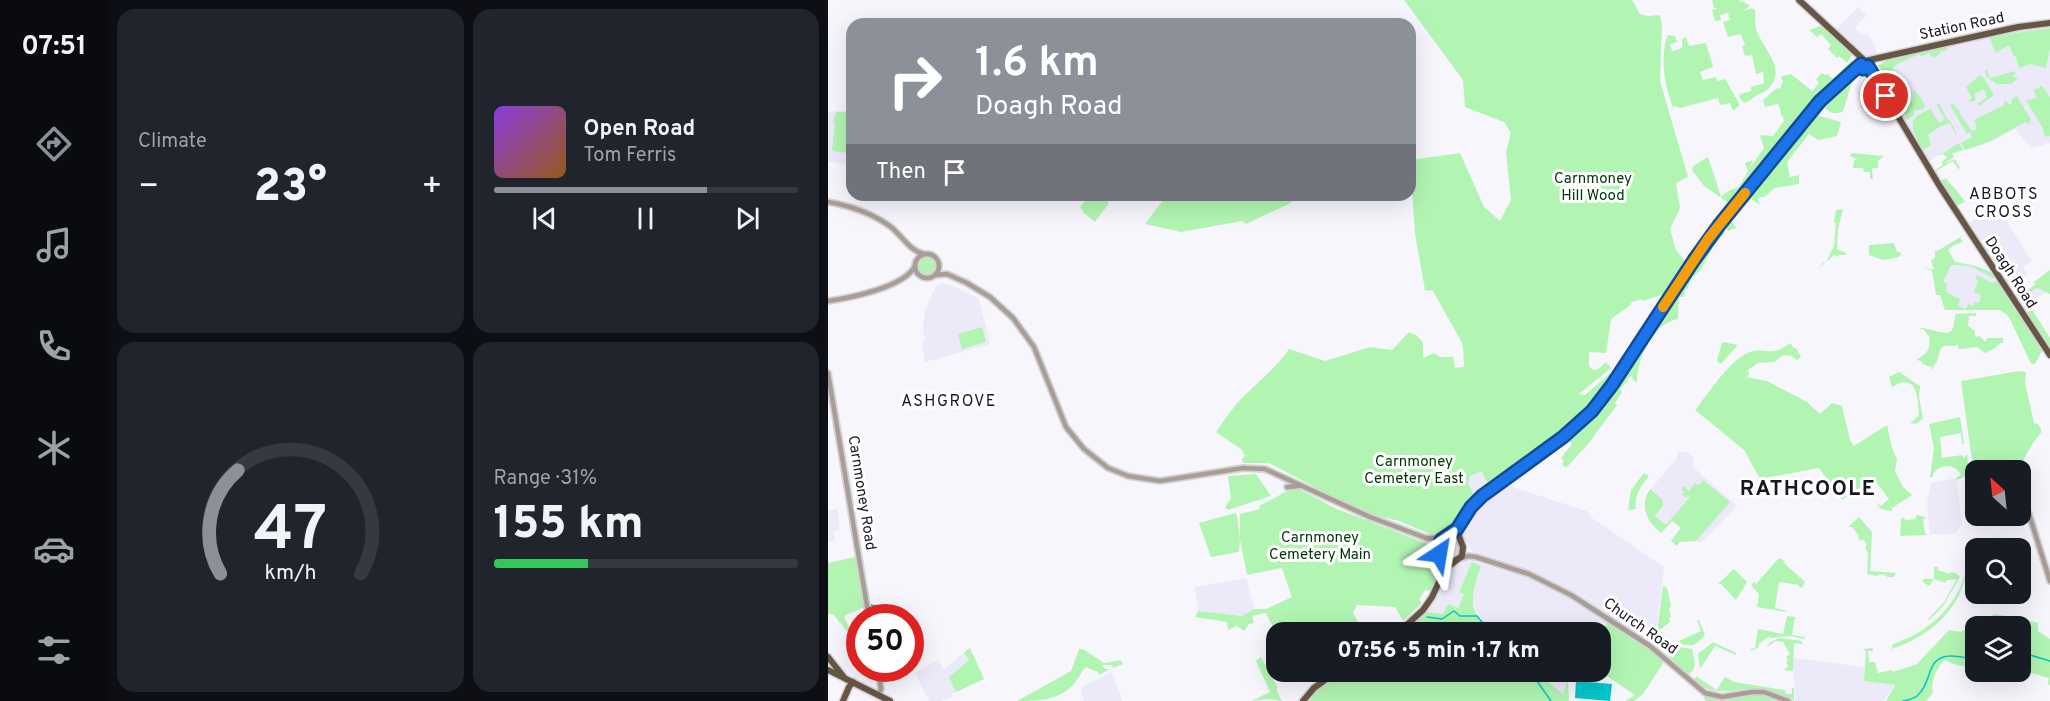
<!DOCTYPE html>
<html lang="en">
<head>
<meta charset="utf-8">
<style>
	body { margin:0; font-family:Overpass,sans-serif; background:#20242c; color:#f1f3f6; height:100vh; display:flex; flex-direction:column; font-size:22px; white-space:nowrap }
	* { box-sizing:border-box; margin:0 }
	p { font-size:20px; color:#9ea1a6 }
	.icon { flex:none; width:33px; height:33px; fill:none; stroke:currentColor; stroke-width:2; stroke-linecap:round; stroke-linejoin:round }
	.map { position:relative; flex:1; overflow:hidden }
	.drawer { display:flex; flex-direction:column; gap:9px; padding:9px; background:#0d0f14; width:720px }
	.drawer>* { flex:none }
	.top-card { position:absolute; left:18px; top:18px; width:570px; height:183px; border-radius:18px; box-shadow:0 6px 24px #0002; background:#8c9099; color:#fff; overflow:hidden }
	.needle { width:39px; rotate:333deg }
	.buttons { position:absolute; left:1137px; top:460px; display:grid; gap:12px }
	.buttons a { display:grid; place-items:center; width:66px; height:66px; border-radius:12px; background:#171b24; box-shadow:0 6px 24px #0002; font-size:30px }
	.speed { position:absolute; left:18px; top:604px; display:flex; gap:12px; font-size:30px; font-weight:700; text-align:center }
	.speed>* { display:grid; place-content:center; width:78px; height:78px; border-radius:50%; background:#171b24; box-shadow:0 6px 24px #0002; line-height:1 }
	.speed .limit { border:9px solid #d22; background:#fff; color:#111 }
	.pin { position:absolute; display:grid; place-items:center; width:51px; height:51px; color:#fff; margin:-26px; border:3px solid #fff; border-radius:50%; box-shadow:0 2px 6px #0007 }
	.me { position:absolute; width:66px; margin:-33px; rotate:33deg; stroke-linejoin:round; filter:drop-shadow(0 0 4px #0008) }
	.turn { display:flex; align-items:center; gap:21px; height:126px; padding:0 30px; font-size:27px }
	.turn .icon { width:78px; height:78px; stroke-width:2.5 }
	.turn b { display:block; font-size:42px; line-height:51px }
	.then { display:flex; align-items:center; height:57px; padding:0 30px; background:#0003; gap:12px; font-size:22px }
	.big { font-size:45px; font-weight:800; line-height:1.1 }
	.drawer .card { flex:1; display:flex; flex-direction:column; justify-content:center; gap:9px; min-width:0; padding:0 21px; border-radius:18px; background:#20242c }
	.drawer .dial { align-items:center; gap:0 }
	.dial svg { height:156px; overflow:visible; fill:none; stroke:#363941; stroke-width:7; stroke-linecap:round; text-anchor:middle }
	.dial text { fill:#f1f3f6; stroke:none }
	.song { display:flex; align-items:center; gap:18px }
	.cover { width:72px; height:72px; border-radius:9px; background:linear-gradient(135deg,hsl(270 70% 55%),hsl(30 70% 35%)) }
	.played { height:6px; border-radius:3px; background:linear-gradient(90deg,#8c9099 70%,#363941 70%) }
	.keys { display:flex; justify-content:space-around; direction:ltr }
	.heat { display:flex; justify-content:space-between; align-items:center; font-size:33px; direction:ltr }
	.charge { height:9px; border-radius:4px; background:linear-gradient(90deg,#34c759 31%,#363941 0) }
	.drawer .tiles { flex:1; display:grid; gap:9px; grid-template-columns:repeat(2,1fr) }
	.trip { position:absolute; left:438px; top:622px; width:345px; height:60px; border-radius:18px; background:#171b24; box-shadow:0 6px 24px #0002; font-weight:800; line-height:60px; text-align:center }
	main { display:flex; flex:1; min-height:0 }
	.dock { display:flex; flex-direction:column; width:108px; justify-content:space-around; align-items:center; background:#090b0e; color:#9ea1a6 }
	.dock .icon { width:42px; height:42px }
	.dock .on { color:#8c9099 }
	.dock b { font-size:27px; color:#f1f3f6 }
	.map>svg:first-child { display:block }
</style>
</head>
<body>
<main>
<nav class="dock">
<b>07:51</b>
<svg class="icon on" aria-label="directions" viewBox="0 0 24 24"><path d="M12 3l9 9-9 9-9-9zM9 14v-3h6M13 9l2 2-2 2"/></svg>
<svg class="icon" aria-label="music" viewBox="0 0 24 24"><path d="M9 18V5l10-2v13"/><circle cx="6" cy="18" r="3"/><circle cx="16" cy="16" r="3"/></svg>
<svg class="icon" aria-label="phone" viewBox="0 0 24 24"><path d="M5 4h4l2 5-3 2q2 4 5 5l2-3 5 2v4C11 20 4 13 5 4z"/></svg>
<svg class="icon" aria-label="climate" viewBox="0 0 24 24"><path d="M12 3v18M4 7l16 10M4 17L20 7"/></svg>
<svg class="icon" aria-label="car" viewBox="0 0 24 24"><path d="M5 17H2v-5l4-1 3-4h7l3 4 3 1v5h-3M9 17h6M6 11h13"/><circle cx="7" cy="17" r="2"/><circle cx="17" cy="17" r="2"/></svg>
<svg class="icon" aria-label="filters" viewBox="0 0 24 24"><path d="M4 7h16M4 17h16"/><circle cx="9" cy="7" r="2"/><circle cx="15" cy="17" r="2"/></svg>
</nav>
<section class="drawer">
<div class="tiles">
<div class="card"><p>Climate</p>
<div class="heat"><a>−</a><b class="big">23°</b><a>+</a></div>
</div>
<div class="card">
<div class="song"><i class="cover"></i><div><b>Open Road</b><p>Tom Ferris</p></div></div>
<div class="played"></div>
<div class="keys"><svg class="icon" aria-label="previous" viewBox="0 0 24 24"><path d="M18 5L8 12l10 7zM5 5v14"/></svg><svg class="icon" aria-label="pause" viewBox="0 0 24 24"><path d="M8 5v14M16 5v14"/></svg><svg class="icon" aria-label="next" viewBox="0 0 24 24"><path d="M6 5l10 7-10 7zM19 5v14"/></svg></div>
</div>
<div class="card dial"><svg viewBox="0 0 100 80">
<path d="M14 69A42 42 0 1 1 86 69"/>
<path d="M14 69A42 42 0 0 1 23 16" stroke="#8c9099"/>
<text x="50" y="56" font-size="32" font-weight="700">47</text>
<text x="50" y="72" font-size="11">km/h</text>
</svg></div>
<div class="card"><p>Range · 31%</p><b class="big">155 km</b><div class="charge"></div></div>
</div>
</section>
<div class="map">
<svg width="1222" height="701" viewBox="0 0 1222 701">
	<rect width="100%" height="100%" fill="#f7f6fc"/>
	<g fill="#ece9f9">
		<path d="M1030,7L1038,15L1027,28L1035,36L1039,33L1047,45L1049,54L1039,58L1008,30Z"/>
		<path d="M1222,28V143L1203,148L1187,129L1161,142L1125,154L1121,149L1101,161L1073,116L1051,73L1077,57L1096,52L1186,31Z"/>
		<path d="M1032,75L1038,80L1060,105L1038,104L1026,90Z"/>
		<path d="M24,110L19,164L0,161V112Z"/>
		<path d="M1169,206L1204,262L1195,266L1200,275L1175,290L1188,309L1136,310L1116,307L1112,265L1142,266L1166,276L1136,226Z"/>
		<path d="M114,283L128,287L151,299L162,344L97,362L94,343L97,340L95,329L97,311L107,288Z"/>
		<path d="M1209,288L1218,293L1205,300L1206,311L1200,309L1194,313L1186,302Z"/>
		<path d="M851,451L859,452L866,458L865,467L909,506L873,543L869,541L851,542L849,546L843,541L853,528L844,521L833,533L820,519L817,503L822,490L848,459Z"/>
		<path d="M654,470L659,486L647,497L640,483L642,476Z"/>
		<path d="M1128,478L1134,524L1127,534H1102L1099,503L1103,483Z"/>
		<path d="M678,485L761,512V516L836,567L828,635L825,638L815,637L723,580L653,556L645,551L634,536L633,532L638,523L647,509Z"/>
		<path d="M9,509L12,529L5,531L7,540L0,542V511Z"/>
		<path d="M639,560L705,579L728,590L780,622L773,634L688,633L685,628L658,623L650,614L645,602V594L653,566L638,577L632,592L636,594L630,608L615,614L599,612L611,594L623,569Z"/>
		<path d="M418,578L426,609L420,614L414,616L370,611L367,587Z"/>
		<path d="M142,648L156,679L124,694L125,697L113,701H101L87,673L110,660L116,669Z"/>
		<path d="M965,658L1036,667V681L1066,685L1056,701H967Z"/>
		<path d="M284,672L294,701H256L253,692L255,686Z"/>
		<path d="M708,672H743L735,694Z"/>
	</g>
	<g fill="#b2f5b3">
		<path d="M576,0H804L812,14L820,16L832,15L834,25L832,81L860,177L848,183L852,208L842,229L848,250L858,262L837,294L815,301L814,299L804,302C800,310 789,312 783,320L778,353L761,352V366L765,370L770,369L778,362L783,368L751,394L757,395L780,375L784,373L785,370L788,372C777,387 767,404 753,416C725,443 690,462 660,486L654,471L642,476L640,483L647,497L625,528L608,536V535H604L571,521L546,515L511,500L441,463H415L414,459L417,456L414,450L388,432C398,417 408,403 421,391C435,378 450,365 461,349L497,361L542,347L564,350L581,332L588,335L595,342V358L606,353L612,357H625L627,368L636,367L635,346L632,339L605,291L597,290L587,234L582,160L632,153L656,207L672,221L683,200L678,152L683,133L676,122L637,107L635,80Z"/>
		<path d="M884,0H910L922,5L916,11L924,8L927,10C928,18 926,26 930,34C938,52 959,71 940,89C936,93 931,93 928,96C923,99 922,101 916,103L911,97L912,94L923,91V87L936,83L935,72L928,74L924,55L917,56L914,46L917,45L913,34L900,37L895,22L902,20L900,13L892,15L893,20L887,21L884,10L889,8H886Z"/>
		<path d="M995,25L1024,55L1019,63L1011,56L1009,58L1000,49L1003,45L993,34L989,37L981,30Z"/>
		<path d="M1222,28V47L1218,68L1203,64L1191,68L1188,57L1186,56L1181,45L1168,53L1161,37Z"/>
		<path d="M840,35L847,36L849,42L842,44L844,51L843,52L854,48V39L858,37L861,46L878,43L885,67L872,72L875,80L888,77L889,81L897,79L911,103V106L905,111L902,103L892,105L890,98L864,105L862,102L863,105L853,108L846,106L845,109C844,102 839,93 838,83C835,70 834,47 840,35Z"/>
		<path d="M1118,46L1120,50L1112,52V54L1105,58L1101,53L1093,57L1091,54L1066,66L1064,75L1074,91L1085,102V89L1091,95L1097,106L1095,109L1086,111V115L1079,120L1077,117L1084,113L1078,115L1073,108L1069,107L1051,73L1054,70L1049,66L1065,57L1095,51L1080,56Z"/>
		<path d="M1024,60L1025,63L1022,68L988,101L903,205L894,199L893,196L902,190L911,187L920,171L917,163L925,160L921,169L936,148L932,135L945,136L956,121L954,115H952L953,112L950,104L937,107L935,100L949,88L952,89L955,81L953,78L954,76L963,74L984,91L991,83L988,79L994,73L997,75L999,74L1003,78H1006Z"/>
		<path d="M1159,69L1162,78L1187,71L1188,74L1185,75L1186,77L1190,78L1183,84H1169L1158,76L1157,70Z"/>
		<path d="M1152,75L1156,78L1166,95L1151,106L1149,104L1159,97L1156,89L1146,94L1148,99L1146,102L1140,101L1144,98L1138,87Z"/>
		<path d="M1023,79L1024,82L1015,111C1009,115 1000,113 996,107L997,103Z"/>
		<path d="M1212,86H1214L1222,97V136L1217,137L1214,127L1198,100L1209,98L1205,90L1211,88Z"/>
		<path d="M1189,96L1203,120L1200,124L1197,122L1161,142L1137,150L1133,143L1144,137L1142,132L1139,134L1122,105L1125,104L1132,112V114L1144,131L1149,129L1146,120L1176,105L1175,103L1178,101L1182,105L1184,104L1183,100Z"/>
		<path d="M1111,103L1120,120H1122L1129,134L1128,135L1122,123L1113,126L1100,135L1103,145L1095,150C1091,143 1080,125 1087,118C1091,113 1099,111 1104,108L1103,110L1111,123L1117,119L1109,106L1107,107Z"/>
		<path d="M8,112H24L20,153L4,151L7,124L5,123Z"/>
		<path d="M989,115L1013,122L1009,136L990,140L981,134L959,162L962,177L971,175V184L947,188L936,197H932L930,200L932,205L923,199L902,220L909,228L900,231L897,226V223L984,118Z"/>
		<path d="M1131,143L1135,150L1124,153L1126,157L1116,164L1127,159L1132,168L1130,169L1125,161L1108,171L1112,178L1111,179L1106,171L1115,165L1114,162L1119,157L1115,154L1110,156Z"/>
		<path d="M1024,153L1056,156L1050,161V168H1044L1045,179H1042V172H1036L1035,168H1025L1026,161L1029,159L1022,156Z"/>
		<path d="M880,157L893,196L892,197L876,186L864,170L865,166Z"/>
		<path d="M1118,178C1124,187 1132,193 1137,202L1128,206L1112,181Z"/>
		<path d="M339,195H465L463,203L418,224L414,221L353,232L317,224Z"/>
		<path d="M267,198H276L281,203L267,222L256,213L252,207L256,202Z"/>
		<path d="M1015,209L1010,229L1009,249L1018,253V255H1011L1010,257L1006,255L990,269L995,263L998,262L1006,246L1008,223L1006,222L1008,210Z"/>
		<path d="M894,228L897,233L886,245L873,269L862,281L860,288L857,290L856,297H851L850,319C824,324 809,358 809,382L805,380L804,376L800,378L799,383L798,382L792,390L794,392L787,403L789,405L760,444L738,468L734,464L736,461L733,458L744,444L739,440L772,408L869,260Z"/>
		<path d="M1139,233L1132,238L1135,242L1126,245L1120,250L1127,262C1139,264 1161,267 1168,278H1165L1142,266L1123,265L1115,282L1119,284L1118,292L1132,299L1130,306L1138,309L1140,304L1145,306L1146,302L1151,303L1153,295L1146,292L1150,282L1147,274L1164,283L1170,281L1215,349L1207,364H1203L1182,319L1178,314L1171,310H1117L1112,295H1108L1104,271L1094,267L1106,270L1103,260L1107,258V251L1111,250Z"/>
		<path d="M1066,243L1069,252H1072L1073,254L1071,257L1055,260L1041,255V245Z"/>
		<circle cx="99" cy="266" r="9"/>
		<path d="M1222,270V294L1209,288L1186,302V300L1208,284L1205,283Z"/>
		<path d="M1202,310L1205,311L1222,338V350L1198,316V313Z"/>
		<path d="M1148,313V316H1141L1140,326L1147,331V337L1151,336L1158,342L1159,338H1175V343H1172L1167,348L1157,353L1149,347L1133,349H1131L1129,344L1127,346C1108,344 1114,351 1108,363C1106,366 1104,368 1103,372V367L1095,364L1092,360L1090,361L1089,359C1100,354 1103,348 1101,336L1095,329L1092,330L1093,328C1100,328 1117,335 1122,332C1126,330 1126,318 1128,314Z"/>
		<path d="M154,327L158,342L134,349L130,334Z"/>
		<path d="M894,342L910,345L893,364L889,361Z"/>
		<path d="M962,343L966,348H968L973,357L969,360L963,356L956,355L946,362L930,363L920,370L921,375L918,377L939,381L979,402L992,414L1004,403L1014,406L1022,440L1026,446L1059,425L1064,448L1069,459L1067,471L1075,487L1084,495L1064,508V511L1053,509L1048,503L1053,506L1061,499L1045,478L1014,500L991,468L932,479L916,450L867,410C881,393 901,360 922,352C936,347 944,358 962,343Z"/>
		<path d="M1191,371L1198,372L1197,383L1206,423L1210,424L1213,429V433C1203,444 1197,456 1191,471H1148L1147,482L1133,381Z"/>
		<path d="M1071,372L1092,386L1091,397L1095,418L1088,424L1082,423L1091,416C1090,398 1089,371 1064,387L1061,377Z"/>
		<path d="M1132,417L1136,443L1134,444L1133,433L1112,437L1114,458L1134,455L1136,458L1139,454L1141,475L1129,480L1128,478L1133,475C1126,463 1114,464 1105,473V477H1102L1106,448L1101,424Z"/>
		<path d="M865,472L902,502L868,541L851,542L849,546L843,541L853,528L844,521L833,533C819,521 811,507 822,489L835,500V505L827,516L838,525L862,497L860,496L858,498L854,494L856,492L853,489L856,486L861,491L867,483L871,485L875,481Z"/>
		<path d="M816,473L821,476C813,486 806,495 808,509L800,510L803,490Z"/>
		<path d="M428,474L443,496L400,510L397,507L403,499L400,476Z"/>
		<path d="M467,487L509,509L600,544C614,565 612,570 602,591L597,590L591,600L594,602L592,605L575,621L567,607L529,605L525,613L536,633H467L465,629L447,631L438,613L424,616L426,623L421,624L416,631L409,626L400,630L399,622L367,617L370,611L414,616L426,609H438L464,597L454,568L419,575L412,540L411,552L383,557L371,523L407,513L409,515L412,540V514L432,509L431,506Z"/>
		<path d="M1088,515L1098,517L1095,520L1097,533L1099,535L1072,536L1073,519L1076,517L1077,520L1088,519Z"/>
		<path d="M1031,517L1044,532L1042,571L1068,573L1066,577H1059L1058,575L1051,574L1050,576L1039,574L1040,553L1037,547L1039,544L1035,539L1033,541L1030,538L1031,536L1024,527H1020Z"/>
		<path d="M1143,556C1140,568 1137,581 1132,593C1119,621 1092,640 1063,649L1065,644C1103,632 1136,600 1140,559Z"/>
		<path d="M27,557L37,607L16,616L24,635H22L5,614H0V563Z"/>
		<path d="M951,558L957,561L956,563L977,582L974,588L971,587V585L951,582L947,608L959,611L958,612L929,607L931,594L923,585L926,582L928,584Z"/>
		<path d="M644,562L653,566C648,582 636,611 657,622C664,626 677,627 685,628L688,633H576L599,612L615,614L620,604L630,608L636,594L631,592Z"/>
		<path d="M1106,567H1110V570L1122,574L1123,572L1129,574L1132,577L1115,606L1101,620L1100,619L1116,602L1129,579L1119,580L1117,583L1106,579L1101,586L1095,582V579H1106Z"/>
		<path d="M906,569L919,582L908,600L893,584H890Z"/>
		<path d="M835,586L839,588L843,606L841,609L843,617L841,618L842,622L832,630L842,645L873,631L869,620H871L877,635C862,652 865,642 848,645L836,652L816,639V637L825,638L829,633Z"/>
		<path d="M1165,614L1188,617L1210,623V631L1222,639V686L1220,683L1221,678L1193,670L1192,627H1168L1170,624L1174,625L1175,623L1169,621L1165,627H1158L1154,623L1151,625H1144L1163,620Z"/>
		<path d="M959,616L967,617L964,635L977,637L976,639L963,636L943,638L940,637L931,644V647L923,651L922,649L927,648L930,629L955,634Z"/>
		<path d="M780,622L813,643L835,661L834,665L815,694L806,701H797L807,695L773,672L772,634Z"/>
		<path d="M1147,627V669L1125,664L1117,660L1115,661C1108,670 1102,682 1105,693L1098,701H1058L1067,685L1036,681L1038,651L1035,649L1045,648V651H1040L1041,662H1047L1050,673L1064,670L1065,672L1089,664L1121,630L1133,632L1138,628Z"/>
		<path d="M952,638L974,641V644L966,643L965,671L956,670L960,666L958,662L960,661L958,657L962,654L955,642L948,641L939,647L942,642Z"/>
		<path d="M885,642L908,653V655L887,646L872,669L870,654Z"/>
		<path d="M852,647L864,649C866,659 870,666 862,674H858L839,654L844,649Z"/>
		<path d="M142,648L156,679L128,692L121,677L141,660L136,653Z"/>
		<path d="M251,649H255L276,663L293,660L295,664L285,668L284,665H274L277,669H282L271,675L270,672L258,667C251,674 251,679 244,686C228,701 210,701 189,701L243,671Z"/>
		<path d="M433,657L450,688L448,689L454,701L442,699L423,701L442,692L428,661Z"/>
		<path d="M514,672H708L735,694L740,679L741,701H479L495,686Z"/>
		<path d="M868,676L889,690L897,677L906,682L957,690L958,694H964V688H966V701C957,698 949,692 939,690C907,684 899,701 866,682Z"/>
		<path d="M933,693L956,701H877L876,696L896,699Z"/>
	</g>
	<path fill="#00c7ca" d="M748,681L784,684L782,701L747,698Z"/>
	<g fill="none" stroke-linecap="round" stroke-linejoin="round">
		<g stroke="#00c7ca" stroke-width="1.5">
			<path d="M42,605C53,606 59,608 65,618"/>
			<path d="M599,617L614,619L626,611L632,616H649L658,627L681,633"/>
			<path d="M1192,645L1202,655L1222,661"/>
			<path d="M694,672L702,680L709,681L723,701"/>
			<path d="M1075,701C1079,700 1086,699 1089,696C1105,683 1097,655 1124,656C1132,657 1139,657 1148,660"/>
		</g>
		<g stroke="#d3d2d9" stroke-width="8">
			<g id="minor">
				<path d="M0,202C23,206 44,213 63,227C74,236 82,251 96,254"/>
				<circle cx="99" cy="266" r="12"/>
				<path d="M107,275L119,274L139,283L162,297L185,318L206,347L238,427L256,449L280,468L300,476L332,481L415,468L437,469L542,517L598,538H615"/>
				<path d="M0,301C22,298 77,287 87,266"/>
				<path d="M0,373L41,618"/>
				<path d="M459,487L471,486"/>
				<path d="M1192,504L1201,514L1222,581"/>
				<path d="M631,559L640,556L648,557L701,574L743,595L822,646L877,693L894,697L924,692H936L960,701"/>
				<path d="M50,669L53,689L50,695"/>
			</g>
		</g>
		<g stroke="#d3d2d9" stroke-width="9">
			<g id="major">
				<path d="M971,0L1037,61"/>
				<path d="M1037,61L1190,27L1222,23"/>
				<path d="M1040,66L1111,185L1222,355"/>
				<path d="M628,560C618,563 611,559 610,548L613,540L629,529L643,507L654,496L743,431L764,411L784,385L880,239L992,101L1033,64"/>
				<path d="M570,633L595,610L604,597L617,569L634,556L635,547L631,536V527"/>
				<path d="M0,657L15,676"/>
				<path d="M0,670L62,701"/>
				<path d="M15,701L21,687L25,682"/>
				<path d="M475,701L486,688L508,672"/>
			</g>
		</g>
		<use href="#minor" stroke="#a89e94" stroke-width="4.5"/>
		<use href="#major" stroke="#675644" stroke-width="6"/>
	</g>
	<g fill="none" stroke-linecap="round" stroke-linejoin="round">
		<g stroke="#114b97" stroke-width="15">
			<path id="route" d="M611,554L610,549L613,540L629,529L643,507L654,496L735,437L764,411L784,385L866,260L892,224L992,101L1033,64L1035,69L1040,66L1058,96"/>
		</g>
		<use href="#route" stroke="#1a73e8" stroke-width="10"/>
		<path stroke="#f59e0b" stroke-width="10" d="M835,307L880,239L917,193"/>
	</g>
	<g text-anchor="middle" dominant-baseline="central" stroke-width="6" stroke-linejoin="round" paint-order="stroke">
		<g font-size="15" fill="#191621" stroke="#fff">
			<text transform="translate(1134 27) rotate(-12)">Station Road</text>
			<text transform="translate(1182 273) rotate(57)">Doagh Road</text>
			<text transform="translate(33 493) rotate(81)">Carnmoney Road</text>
			<text transform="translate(812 627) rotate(35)">Church Road</text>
		</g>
		<g font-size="15" fill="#003606" stroke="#fff">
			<text x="765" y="179">Carnmoney<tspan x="765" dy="17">Hill Wood</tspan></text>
			<text x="586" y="462">Carnmoney<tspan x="586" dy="17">Cemetery East</tspan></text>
			<text x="492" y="538">Carnmoney<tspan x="492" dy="17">Cemetery Main</tspan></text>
		</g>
		<g font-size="16" letter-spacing="1.5" fill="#191621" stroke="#fff">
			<text x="1176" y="195">ABBOTS<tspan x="1176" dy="18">CROSS</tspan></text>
			<text x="121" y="402">ASHGROVE</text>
		</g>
		<g font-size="21" font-weight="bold" letter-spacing="1.5" fill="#191621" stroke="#fff">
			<text x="980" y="489">RATHCOOLE</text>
		</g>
	</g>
</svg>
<div class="buttons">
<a><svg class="needle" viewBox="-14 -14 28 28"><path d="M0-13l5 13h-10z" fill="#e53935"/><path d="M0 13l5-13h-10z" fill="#9ea1a6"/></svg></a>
<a><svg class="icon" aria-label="search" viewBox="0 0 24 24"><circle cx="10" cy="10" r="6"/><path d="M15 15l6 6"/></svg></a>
<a><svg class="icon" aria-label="layers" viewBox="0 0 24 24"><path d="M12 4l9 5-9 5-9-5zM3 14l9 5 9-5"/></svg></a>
</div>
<div class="speed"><div class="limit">50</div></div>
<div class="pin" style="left:1058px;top:96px;background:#d93025"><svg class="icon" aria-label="arrive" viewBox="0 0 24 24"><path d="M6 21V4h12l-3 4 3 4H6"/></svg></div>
<svg class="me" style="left:611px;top:554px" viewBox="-20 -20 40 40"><path d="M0-17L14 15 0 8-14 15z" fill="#1a73e8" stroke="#fff" stroke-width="4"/></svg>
<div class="trip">07:56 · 5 min · 1.7 km</div>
<div class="top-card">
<div class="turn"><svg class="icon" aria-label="right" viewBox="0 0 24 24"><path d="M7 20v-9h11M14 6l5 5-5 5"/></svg><div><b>1.6 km</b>Doagh Road</div></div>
<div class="then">Then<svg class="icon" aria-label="arrive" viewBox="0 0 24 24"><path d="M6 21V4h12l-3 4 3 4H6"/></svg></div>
</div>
</div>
</main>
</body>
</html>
